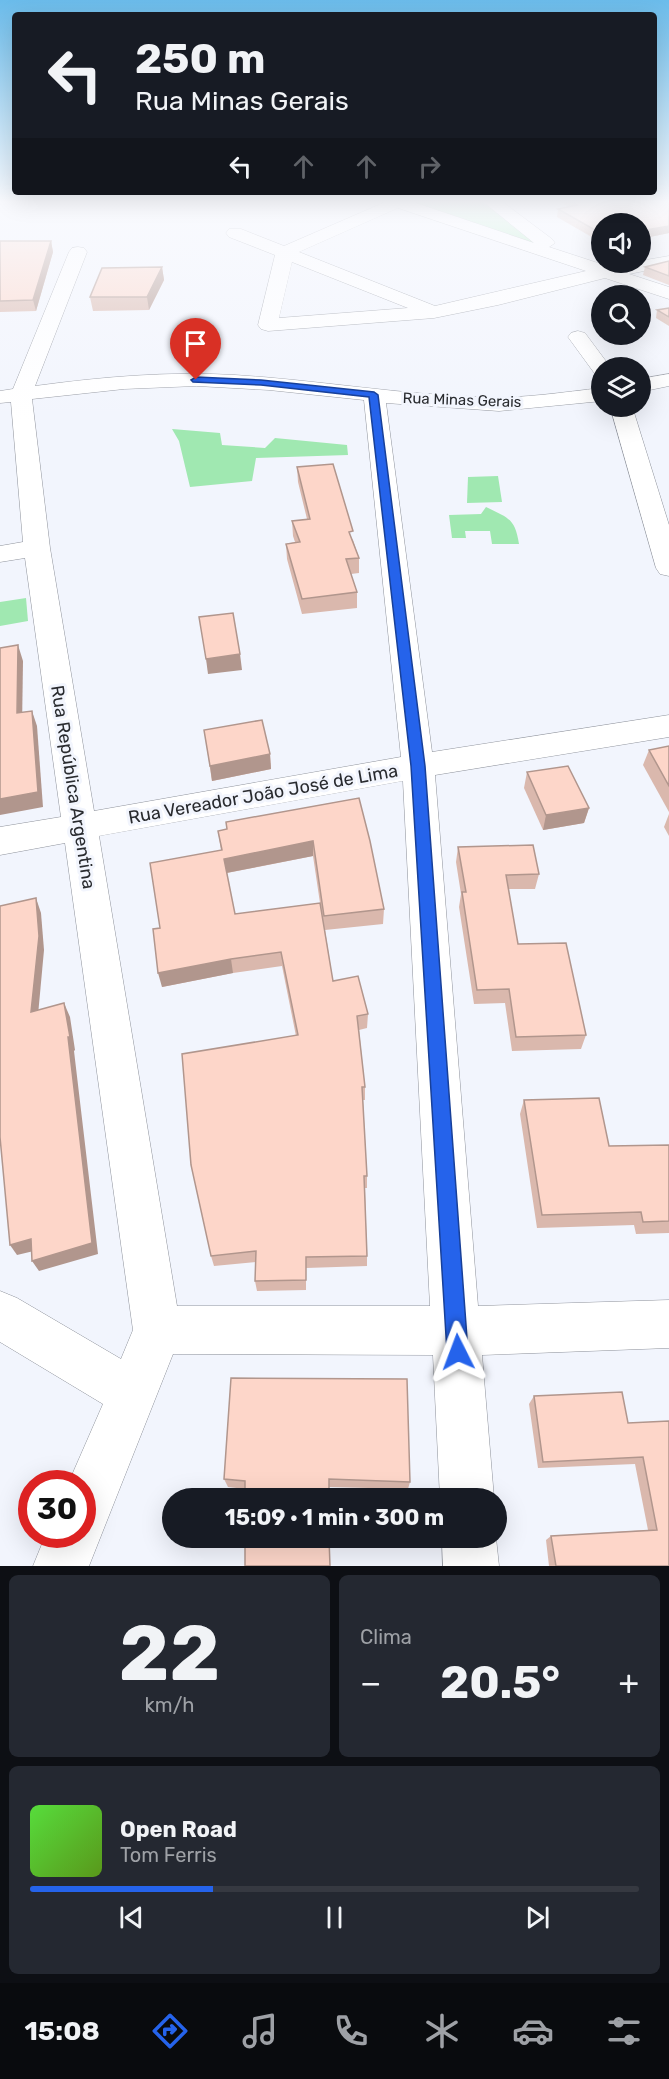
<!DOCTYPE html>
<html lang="pt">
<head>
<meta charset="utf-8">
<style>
	body { margin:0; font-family:Rubik,sans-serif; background:#242831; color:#f1f3f6; height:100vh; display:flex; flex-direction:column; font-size:22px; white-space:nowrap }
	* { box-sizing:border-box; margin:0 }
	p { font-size:20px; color:#9ea1a6 }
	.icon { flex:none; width:33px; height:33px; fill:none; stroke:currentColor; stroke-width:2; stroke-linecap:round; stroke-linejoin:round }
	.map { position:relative; height:1566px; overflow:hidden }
	.details { display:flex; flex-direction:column; gap:9px; padding:9px; background:#0d0f14; flex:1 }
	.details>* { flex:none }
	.banner { position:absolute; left:12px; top:12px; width:645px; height:183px; border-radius:6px; box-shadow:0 6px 24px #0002; background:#171b24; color:#f1f3f6; overflow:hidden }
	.fabs { position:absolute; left:591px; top:213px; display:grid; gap:12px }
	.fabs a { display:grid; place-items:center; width:60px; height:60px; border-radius:50%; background:#171b24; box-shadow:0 6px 24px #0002; font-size:30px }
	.speed { position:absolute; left:18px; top:1470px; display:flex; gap:12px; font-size:30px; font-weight:700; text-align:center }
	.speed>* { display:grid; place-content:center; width:78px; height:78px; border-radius:50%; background:#171b24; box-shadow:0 6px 24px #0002; line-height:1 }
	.speed .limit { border:9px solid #d22; background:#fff; color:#111 }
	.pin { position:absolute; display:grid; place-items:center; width:51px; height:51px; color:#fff; margin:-62px -26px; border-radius:50% 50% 50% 0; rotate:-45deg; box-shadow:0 0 6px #0007 }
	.pin .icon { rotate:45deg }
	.me { position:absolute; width:66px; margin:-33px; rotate:357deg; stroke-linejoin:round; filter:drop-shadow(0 0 4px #0008) }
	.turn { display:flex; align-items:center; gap:21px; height:126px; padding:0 24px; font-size:27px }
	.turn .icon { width:78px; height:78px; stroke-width:2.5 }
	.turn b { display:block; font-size:42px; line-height:51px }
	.lanes { display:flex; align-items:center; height:57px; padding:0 24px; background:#0003; justify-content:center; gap:30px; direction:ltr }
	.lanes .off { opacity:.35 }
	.big { font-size:45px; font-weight:700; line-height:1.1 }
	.details .tile { flex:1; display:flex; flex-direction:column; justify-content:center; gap:9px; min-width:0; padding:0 21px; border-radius:9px; background:#242831 }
	.details .dial { align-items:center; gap:0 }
	.dial b { font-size:78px; line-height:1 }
	.song { display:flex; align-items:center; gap:18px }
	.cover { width:72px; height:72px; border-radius:9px; background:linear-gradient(135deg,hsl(110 70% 55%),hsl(90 70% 35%)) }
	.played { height:6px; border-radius:3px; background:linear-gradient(90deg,#2563eb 30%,#363941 30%) }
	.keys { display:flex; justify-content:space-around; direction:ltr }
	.heat { display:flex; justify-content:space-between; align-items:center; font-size:33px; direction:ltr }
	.details .tiles { flex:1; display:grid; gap:9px; grid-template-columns:1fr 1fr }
	.tile:last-child { grid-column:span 2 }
	.trip { position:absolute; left:162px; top:1488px; width:345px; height:60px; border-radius:30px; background:#171b24; box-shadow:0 6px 24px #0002; font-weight:700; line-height:60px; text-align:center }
	.tab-bar { display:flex; height:96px; justify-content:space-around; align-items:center; background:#090b0e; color:#9ea1a6 }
	.tab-bar .icon { width:42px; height:42px }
	.tab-bar .on { color:#2563eb }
	.tab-bar b { font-size:27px; color:#f1f3f6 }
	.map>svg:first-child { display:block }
</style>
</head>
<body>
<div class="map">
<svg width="669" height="1566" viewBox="0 0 669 1566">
	<rect width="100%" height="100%" fill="#f2f5fd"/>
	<g fill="#a0e8b1">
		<path d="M435,200H480L549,251L408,204Z"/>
		<path d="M172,429L220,433L222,445L265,448L275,438L347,445L348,455L256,458L252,481L190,487L179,441Z"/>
		<path d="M498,476L502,502L467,503L468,477Z"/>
		<path d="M486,507C508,518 515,518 519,544H492L490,531H465L466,538H452L449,515L481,514Z"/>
		<path d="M26,598L28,621L0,626V602Z"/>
	</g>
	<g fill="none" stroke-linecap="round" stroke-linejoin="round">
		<g stroke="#8e929b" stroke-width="1">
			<g id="street">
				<path d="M381,200H418L416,203L534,243L481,200H500L552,239L555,243L549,247L607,266L640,262V261L669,256V266L629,274L669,287V299L605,278L498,305L434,318L268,331L261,329L258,325L275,255L229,237L226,233L229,229H241L284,246L383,203ZM398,208L586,271L435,306L299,252ZM292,262L408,308L279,318Z"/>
				<path d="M78,247L84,248L87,252L35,386C102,377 168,371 235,375C318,380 400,395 484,397C523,399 563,392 602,388V401L499,411L386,403L432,752L669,715V737L435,775L478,1306L669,1300V1348L482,1355L494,1498H440L433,1355L173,1354L89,1566H33L46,1534H82V1484H68L103,1404L0,1342V1291L17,1298L121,1359L133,1330L65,843L0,855V827L61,817L25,558L0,562V546L23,542L11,402L0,403V391L13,389L69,252L72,248ZM197,386L269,390L364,400L401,757L94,811L50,548L32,399L124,389ZM403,781L430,1306H177L99,836Z"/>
				<path d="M578,331L585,333L611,368H602V376L595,374L568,337L571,333Z"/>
				<path d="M669,374V386L640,392V379Z"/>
				<path d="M610,406H632L669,525V576L660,574L656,568Z"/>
				<path d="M442,1538H496L499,1566H443Z"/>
			</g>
		</g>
		<use href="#street" fill="#fff" fill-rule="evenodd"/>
	</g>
	<g fill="#dab8ad" fill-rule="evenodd">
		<path d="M559,200H669V233L640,239V224H602V243L557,217L558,209L568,207Z"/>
		<path d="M0,241H51L53,252L36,311L0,312Z"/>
		<path d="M669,261V285L643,275L645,267Z"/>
		<path d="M162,267L164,280L149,310L93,311L90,297Z"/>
		<path d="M669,308V326L656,318L657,310Z"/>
		<path d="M297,467L353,540L359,558V573L351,574L357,592V608L302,614L287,559L286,544L295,542L293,536L292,521L307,519L298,482Z"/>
		<path d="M204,730L270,754L271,769L212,781Z"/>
		<path d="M669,746V812L643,765L649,750Z"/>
		<path d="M527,772L589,808L584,823L543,830L524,788Z"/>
		<path d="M359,798L384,909L383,924L325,930L333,981L368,1014L367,1028L359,1030L365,1087V1100H363L367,1176V1188H365L367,1256V1266L306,1268V1290L257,1291L255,1281L256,1262L214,1266L211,1256L296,1036L282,966L233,973L162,987L160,928L221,850L218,831L227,829L226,822ZM313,856L320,903L235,914L227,873Z"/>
		<path d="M669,814V836L664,827Z"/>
		<path d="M458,847L539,874L535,889H508L518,944L586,1035L581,1049L512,1051L505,1003L474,1004L459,907L461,894L456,862Z"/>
		<path d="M524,1100L609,1146L669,1145V1233L636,1234L634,1225L537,1228L520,1114Z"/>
		<path d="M231,1378L410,1482L408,1489L329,1487L245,1489L228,1487L224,1479Z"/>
		<path d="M534,1396L628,1423L669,1421V1566H549L546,1540L551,1536L648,1530L635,1464L538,1468L529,1404Z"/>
	</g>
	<g fill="#b1968d">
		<path d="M669,226V233L640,239V231Z"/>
		<path d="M51,241L53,252L36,311L33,300Z"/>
		<path d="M162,267L164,280L149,310L147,297Z"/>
		<path d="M18,645L23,661L22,728L17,713Z"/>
		<path d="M240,654L242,670L208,674L206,659Z"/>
		<path d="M32,711L37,726L43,807L0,815V799Z"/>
		<path d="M270,754L271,769L212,781L210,766Z"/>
		<path d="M589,808L584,823L543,830L546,815Z"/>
		<path d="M313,841V856L226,873L224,859Z"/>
		<path d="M36,898L41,913L44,950L37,1026L31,1012Z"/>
		<path d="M231,959L233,973L162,987L158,973Z"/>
		<path d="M64,1003L70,1017L75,1050L74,1051L98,1254L39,1271L32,1261Z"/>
		<path d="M31,1239L38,1250L17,1255L10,1245Z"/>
	</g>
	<g fill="#fdd6c9" stroke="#b1968d" stroke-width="1.5">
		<path d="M571,200H669V226L640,231V224H602V234L558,209L577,205Z"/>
		<path d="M0,241H51L33,300L0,301Z"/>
		<path d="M669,261V276L645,267Z"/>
		<path d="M162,267L147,297H90L102,268Z"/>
		<path d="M669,308V317L657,310Z"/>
		<path d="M333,464L353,531L349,532L359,558L346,559L357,592L302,599L286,544L300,542L292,521L310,519L297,467Z"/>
		<path d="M233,613L240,654L206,659L199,617Z"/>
		<path d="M18,645L17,713L32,711L38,792L0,799V648Z"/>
		<path d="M262,720L270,754L210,766L204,730Z"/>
		<path d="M669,746V786L649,750Z"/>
		<path d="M568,766L589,808L546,815L527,772Z"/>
		<path d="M359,798L370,841L384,909L324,916L313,841L224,859L235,914L320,903L333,981L358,976L368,1014L357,1016L365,1087H362L367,1176H364L367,1256L306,1257V1280L255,1281L256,1251L211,1256L191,1165L182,1054L298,1035L281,952L231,959L158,973L153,929L160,928L150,863L222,850L218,831L227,829L226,822Z"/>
		<path d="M533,845L539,874L506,875L518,944L566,943L586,1035L516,1037L509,989L477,990L462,892H466L458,847Z"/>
		<path d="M36,898L39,936L31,1012L64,1003L70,1037H68L92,1243L32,1261L31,1239L10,1245L0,1137V906Z"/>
		<path d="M599,1098L609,1146L669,1145V1221L643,1222L641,1212L542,1215L524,1100Z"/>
		<path d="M231,1378L407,1379L410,1482L329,1479V1498H245V1481L224,1479Z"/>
		<path d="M622,1392L628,1423L669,1421V1566H556L551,1536L657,1530L643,1457L543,1462L534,1396Z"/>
		<path d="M245,1538H329L330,1566H245Z"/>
	</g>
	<linearGradient id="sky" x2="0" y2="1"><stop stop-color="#6bbceb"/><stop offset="0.48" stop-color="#f9fafe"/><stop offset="1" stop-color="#f9fafe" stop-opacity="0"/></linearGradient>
	<rect width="669" height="420" fill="url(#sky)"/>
	<path fill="#2563eb" stroke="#184099" stroke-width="1.5" d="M196,377L261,380L374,392L378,395L425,766L468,1352L465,1359L458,1362L450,1359L447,1352L411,766L369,397L261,385L193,382L191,380Z"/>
	<g text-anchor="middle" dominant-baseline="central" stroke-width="6" stroke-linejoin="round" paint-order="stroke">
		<g font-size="15" fill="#292b2f" stroke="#f2f5fd">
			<text transform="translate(462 400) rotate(2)">Rua Minas Gerais</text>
		</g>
		<g font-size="18" fill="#292b2f" stroke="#f2f5fd">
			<text transform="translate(73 787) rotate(81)">Rua República Argentina</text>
			<text transform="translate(263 794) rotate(-10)">Rua Vereador João José de Lima</text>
		</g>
	</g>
</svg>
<div class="fabs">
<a><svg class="icon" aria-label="sound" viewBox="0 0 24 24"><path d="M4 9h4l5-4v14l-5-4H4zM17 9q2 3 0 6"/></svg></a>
<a><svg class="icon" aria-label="search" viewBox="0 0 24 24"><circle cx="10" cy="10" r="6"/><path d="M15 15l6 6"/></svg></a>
<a><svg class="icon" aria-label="layers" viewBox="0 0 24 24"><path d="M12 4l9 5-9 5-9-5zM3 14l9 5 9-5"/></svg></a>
</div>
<div class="speed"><div class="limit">30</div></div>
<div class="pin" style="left:196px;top:380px;background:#d93025"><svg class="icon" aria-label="arrive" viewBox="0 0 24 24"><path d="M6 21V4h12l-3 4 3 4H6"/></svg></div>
<svg class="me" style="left:458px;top:1352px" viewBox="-20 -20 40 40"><path d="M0-17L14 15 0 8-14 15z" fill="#2563eb" stroke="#fff" stroke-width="4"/></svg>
<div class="trip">15:09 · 1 min · 300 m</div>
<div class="banner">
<div class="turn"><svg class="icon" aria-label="left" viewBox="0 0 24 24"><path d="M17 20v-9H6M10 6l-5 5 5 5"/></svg><div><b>250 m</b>Rua Minas Gerais</div></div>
<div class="lanes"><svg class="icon" aria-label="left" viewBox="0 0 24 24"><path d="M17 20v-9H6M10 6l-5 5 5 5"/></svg><svg class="icon off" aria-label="ahead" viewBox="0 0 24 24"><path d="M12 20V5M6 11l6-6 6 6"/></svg><svg class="icon off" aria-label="ahead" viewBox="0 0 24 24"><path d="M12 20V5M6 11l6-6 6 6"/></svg><svg class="icon off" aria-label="right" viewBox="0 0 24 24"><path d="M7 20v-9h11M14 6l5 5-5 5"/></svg></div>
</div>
</div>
<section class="details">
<div class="tiles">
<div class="tile dial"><b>22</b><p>km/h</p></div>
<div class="tile"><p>Clima</p>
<div class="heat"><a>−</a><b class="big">20.5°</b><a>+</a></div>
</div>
<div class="tile">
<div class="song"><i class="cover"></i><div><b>Open Road</b><p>Tom Ferris</p></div></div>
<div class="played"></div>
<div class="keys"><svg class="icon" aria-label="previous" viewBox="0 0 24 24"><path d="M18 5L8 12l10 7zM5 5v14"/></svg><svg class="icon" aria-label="pause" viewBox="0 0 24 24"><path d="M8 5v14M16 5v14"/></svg><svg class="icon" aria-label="next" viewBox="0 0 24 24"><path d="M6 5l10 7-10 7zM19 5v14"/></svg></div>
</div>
</div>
</section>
<nav class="tab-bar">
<b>15:08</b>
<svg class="icon on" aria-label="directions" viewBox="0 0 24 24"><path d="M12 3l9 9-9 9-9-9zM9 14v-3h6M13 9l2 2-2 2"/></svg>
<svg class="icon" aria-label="music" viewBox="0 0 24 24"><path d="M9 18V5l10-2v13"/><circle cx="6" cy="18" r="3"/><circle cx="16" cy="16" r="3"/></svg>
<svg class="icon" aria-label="phone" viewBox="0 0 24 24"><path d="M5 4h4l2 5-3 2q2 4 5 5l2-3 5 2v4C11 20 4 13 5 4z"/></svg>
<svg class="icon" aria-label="climate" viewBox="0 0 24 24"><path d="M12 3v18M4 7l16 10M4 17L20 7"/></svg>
<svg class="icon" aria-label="car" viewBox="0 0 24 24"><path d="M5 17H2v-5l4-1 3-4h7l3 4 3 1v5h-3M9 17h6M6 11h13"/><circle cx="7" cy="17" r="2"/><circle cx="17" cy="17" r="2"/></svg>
<svg class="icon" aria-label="filters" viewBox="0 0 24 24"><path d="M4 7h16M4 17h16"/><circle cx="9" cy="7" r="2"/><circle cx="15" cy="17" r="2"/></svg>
</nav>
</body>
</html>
